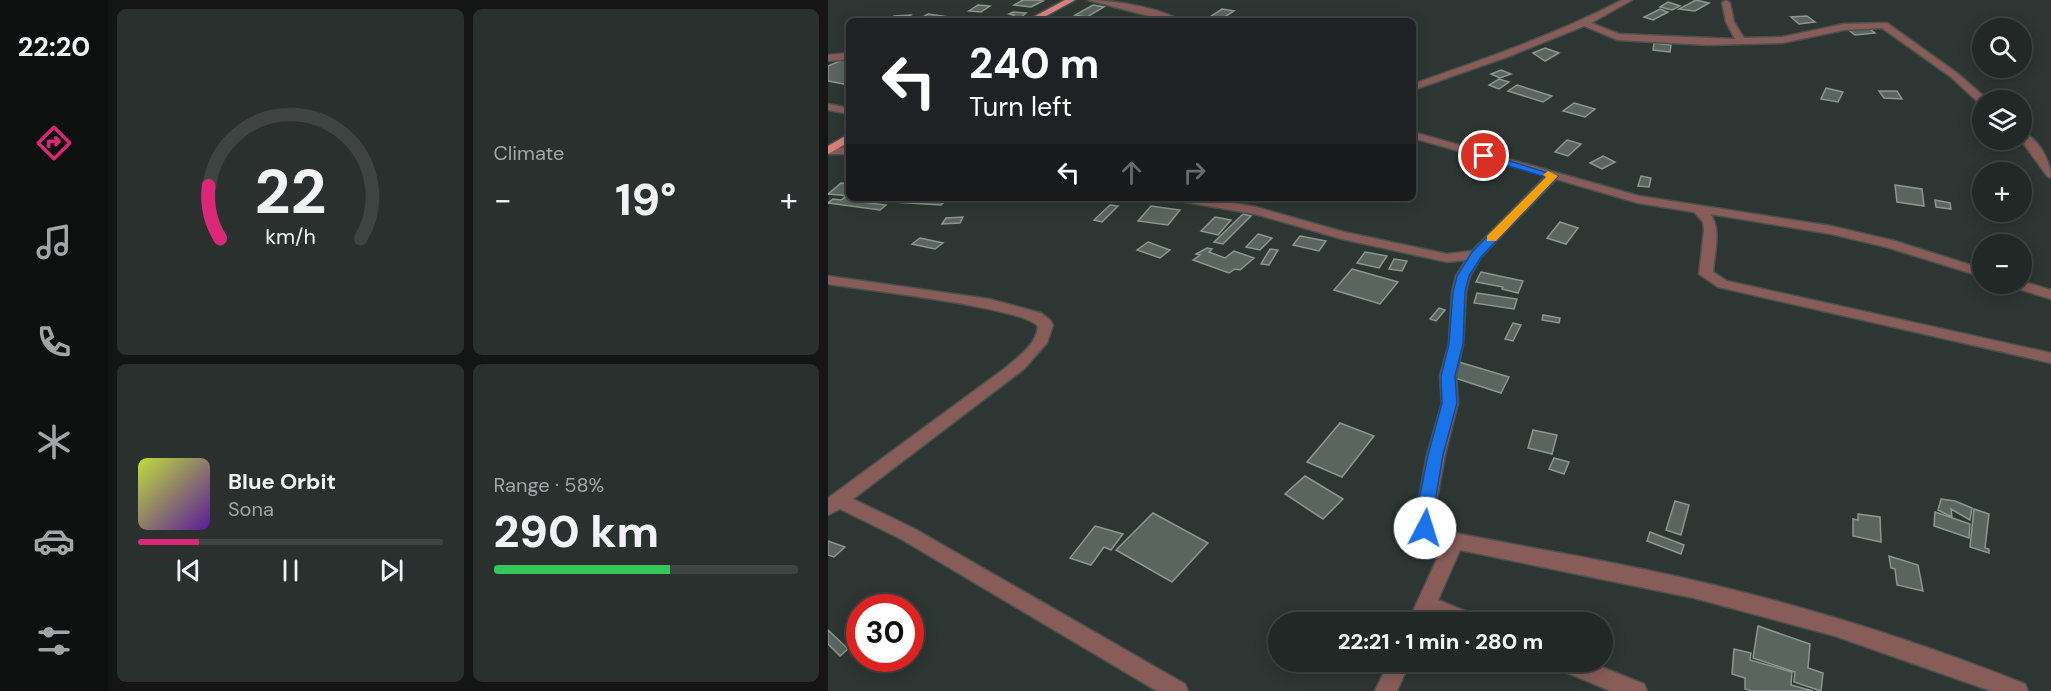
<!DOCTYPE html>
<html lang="en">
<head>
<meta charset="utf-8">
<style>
	body { margin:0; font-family:"DM Sans",sans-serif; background:#2a302e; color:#f1f3f6; height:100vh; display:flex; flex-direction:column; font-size:22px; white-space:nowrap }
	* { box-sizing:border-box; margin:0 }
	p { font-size:20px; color:#a2a6a7 }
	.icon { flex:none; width:33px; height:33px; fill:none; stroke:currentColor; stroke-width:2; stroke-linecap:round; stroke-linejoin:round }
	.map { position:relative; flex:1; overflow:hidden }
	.details { display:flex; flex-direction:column; gap:9px; padding:9px; background:#131615; width:720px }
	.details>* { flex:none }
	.hud { position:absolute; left:18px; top:18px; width:570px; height:183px; border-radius:9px; box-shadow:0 3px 15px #0003,0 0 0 2px #3f4443; background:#202124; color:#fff; overflow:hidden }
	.fabs { position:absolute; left:1144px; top:18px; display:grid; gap:12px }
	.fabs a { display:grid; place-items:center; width:60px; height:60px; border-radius:50%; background:#222826; box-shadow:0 3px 15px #0003,0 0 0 2px #3f4443; font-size:30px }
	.speed { position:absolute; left:18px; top:594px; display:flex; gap:12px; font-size:30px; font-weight:700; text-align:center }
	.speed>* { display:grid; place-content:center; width:78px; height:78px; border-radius:50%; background:#222826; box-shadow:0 3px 15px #0003,0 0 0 2px #3f4443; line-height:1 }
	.speed .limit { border:9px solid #d22; background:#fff; color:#111 }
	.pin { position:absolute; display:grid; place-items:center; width:51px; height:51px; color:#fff; margin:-26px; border:3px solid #fff; border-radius:50%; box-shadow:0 2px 6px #0007 }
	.me { position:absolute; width:66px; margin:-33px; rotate:5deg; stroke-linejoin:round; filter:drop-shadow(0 0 4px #0008) }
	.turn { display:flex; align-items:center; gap:21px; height:126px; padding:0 24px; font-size:27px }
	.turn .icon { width:78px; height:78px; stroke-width:2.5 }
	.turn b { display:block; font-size:42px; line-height:51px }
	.lanes { display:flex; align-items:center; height:57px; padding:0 24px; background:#0003; justify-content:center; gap:30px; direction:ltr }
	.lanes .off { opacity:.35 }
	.big { font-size:45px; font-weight:800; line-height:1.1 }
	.details .tile { flex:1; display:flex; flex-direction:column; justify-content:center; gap:9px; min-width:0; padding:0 21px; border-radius:9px; background:#2a302e }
	.details .dial { align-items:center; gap:0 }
	.dial svg { height:156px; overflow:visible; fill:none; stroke:#3f4443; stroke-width:7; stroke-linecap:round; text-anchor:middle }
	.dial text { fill:#f1f3f6; stroke:none }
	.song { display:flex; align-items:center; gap:18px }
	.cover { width:72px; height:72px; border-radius:9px; background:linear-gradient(135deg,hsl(70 70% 55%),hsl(270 70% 35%)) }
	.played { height:6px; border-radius:3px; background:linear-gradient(90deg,#db2777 20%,#3f4443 20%) }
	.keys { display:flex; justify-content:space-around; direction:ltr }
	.heat { display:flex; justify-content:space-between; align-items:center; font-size:33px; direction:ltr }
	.charge { height:9px; border-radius:4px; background:linear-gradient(90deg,#34c759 58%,#3f4443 0) }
	.details .tiles { flex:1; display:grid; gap:9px; grid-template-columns:repeat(2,1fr) }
	.trip { position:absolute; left:440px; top:612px; width:345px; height:60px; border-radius:30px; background:#222826; box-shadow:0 3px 15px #0003,0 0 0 2px #3f4443; font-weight:800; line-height:60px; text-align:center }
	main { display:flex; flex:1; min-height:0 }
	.tabs { display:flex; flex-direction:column; width:108px; justify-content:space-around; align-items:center; background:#0e100f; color:#a2a6a7 }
	.tabs .icon { width:42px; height:42px }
	.tabs .active { color:#db2777 }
	.tabs b { font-size:27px; color:#f1f3f6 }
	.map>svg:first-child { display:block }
</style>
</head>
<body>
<main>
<nav class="tabs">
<b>22:20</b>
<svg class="icon active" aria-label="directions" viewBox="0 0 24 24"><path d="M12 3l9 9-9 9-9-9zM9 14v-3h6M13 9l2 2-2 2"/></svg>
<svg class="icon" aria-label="music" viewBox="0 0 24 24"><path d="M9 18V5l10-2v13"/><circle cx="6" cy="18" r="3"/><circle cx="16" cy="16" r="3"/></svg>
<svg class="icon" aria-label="phone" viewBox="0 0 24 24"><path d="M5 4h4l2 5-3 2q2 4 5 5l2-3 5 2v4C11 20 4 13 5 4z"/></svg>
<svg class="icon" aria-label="climate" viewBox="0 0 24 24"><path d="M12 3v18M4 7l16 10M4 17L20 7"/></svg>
<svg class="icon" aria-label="car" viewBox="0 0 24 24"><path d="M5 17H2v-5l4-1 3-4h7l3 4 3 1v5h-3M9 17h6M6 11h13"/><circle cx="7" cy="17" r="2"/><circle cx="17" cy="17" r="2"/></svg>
<svg class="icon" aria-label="filters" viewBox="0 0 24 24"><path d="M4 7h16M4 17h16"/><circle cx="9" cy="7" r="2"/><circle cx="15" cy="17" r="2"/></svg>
</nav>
<section class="details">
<div class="tiles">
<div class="tile dial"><svg viewBox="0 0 100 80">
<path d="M14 69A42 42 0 1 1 86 69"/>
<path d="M14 69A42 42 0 0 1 8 42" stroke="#db2777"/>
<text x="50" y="56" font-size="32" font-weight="700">22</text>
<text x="50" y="72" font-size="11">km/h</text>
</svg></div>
<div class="tile"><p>Climate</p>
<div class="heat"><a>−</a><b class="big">19°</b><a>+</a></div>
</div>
<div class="tile">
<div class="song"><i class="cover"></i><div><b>Blue Orbit</b><p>Sona</p></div></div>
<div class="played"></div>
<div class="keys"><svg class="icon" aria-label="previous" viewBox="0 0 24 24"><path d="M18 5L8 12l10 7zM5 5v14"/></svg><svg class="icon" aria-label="pause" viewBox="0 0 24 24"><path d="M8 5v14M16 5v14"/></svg><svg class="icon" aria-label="next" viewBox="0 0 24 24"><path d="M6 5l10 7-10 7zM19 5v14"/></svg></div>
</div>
<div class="tile"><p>Range · 58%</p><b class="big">290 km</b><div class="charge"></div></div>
</div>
</section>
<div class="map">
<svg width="1223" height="691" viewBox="0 0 1223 691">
	<rect width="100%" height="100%" fill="#2d3632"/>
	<g fill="#5b6560" stroke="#8c9791" stroke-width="1.5">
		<path d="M195,0H210L215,1L203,7L186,5Z"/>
		<path d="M868,0L881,3L867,11L851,9Z"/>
		<path d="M840,2L852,6L844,10L832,7Z"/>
		<path d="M150,5L162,6L153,12L141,11Z"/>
		<path d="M265,5L276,7L259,17L247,15Z"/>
		<path d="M394,9L406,11L392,20L380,18Z"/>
		<path d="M832,9L840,12L825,20L816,17Z"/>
		<path d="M185,12L198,13L188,21H175L186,15L181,14Z"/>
		<path d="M100,14L121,17L114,21L93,18Z"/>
		<path d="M83,15L77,21H60L66,16Z"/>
		<path d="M979,16L987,22L971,24L963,17Z"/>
		<path d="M1038,26L1047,33L1027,35L1018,28Z"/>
		<path d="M826,43L843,45L842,52L825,50Z"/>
		<path d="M717,48L731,53L717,61L705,53Z"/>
		<path d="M21,57V85L0,81V66Z"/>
		<path d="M673,70L683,74L672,78L663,74Z"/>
		<path d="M671,79L681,82L671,89L661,85Z"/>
		<path d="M689,85L724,96L715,102L680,91Z"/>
		<path d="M998,88L1015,92L1010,102L993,99Z"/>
		<path d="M1051,91H1069L1074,99L1056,98Z"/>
		<path d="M746,103L767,109L757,117L735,111Z"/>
		<path d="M739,140L753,144L740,156L727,152Z"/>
		<path d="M775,156L787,162L774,169L762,163Z"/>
		<path d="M813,176L823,178L821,187L810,186Z"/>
		<path d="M13,183L21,184V196L0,194Z"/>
		<path d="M1067,185L1094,189L1096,206L1069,202Z"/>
		<path d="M17,197L27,198L24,201L58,205L52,210L0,203L5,199L13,200Z"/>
		<path d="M71,198H120L113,205L67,202Z"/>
		<path d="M1107,200L1122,203L1123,209L1108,207Z"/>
		<path d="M282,205L290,206L274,222L266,220Z"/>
		<path d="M323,206L352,210L340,225L310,221Z"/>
		<path d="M415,214L423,216L395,244L386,242Z"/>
		<path d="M135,217L132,223L114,224L118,218Z"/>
		<path d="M387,217L403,220L390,235L373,231Z"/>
		<path d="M732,222L750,228L738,244L719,238Z"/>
		<path d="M430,234L444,238L432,250L418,247Z"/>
		<path d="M472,236L498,241L491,251L465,245Z"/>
		<path d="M92,238L115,243L107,249L84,244Z"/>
		<path d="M320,242L342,250L332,258L309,250Z"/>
		<path d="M379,248L384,249L381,252L397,258L406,251L426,258L412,270L407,269L401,273L365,260L372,255L368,254Z"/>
		<path d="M442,249L450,250L441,265L433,264Z"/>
		<path d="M537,252L559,256L551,268L529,263Z"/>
		<path d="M566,259L579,261L574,271L561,269Z"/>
		<path d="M524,269L570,282L552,304L506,290Z"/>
		<path d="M653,272L695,281L690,293L674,289L675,287L648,282Z"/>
		<path d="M649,293L689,299L686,309L646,303Z"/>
		<path d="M611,308L617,310L608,321L602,319Z"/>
		<path d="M715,315L732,318L731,323L714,320Z"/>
		<path d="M685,323L693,325L685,341L677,339Z"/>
		<path d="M631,362L681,377L673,393L621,376Z"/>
		<path d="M512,423L546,436L514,477L479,462Z"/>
		<path d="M705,430L729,435L724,454L700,448Z"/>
		<path d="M726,458L741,462L736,474L721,469Z"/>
		<path d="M477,476L515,499L495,519L457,494Z"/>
		<path d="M1113,499L1127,501L1144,508L1142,520L1123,509L1124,517L1110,510Z"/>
		<path d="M847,501L861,505L853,535L838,530Z"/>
		<path d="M1146,509L1161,514L1157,548L1161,549V553L1142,547Z"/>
		<path d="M1107,512L1142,524L1141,538L1106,526Z"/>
		<path d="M325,513L380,543L344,582L288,550Z"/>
		<path d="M1030,514L1052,517L1053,542L1025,536V519L1030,520Z"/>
		<path d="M267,526L295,534L283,550L276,547L263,565L242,558Z"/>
		<path d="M822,532L856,545L853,554L819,541Z"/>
		<path d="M0,541L17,547L6,557L0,555Z"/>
		<path d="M1061,556L1090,565L1095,591L1069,585L1067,569L1063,568Z"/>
		<path d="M930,626L982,644L980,668L995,673L993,691L966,682L967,672L925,658Z"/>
		<path d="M0,630L20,649L12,656L0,644Z"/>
		<path d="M906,649L923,653L922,660L964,672L963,685L985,691H924L917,689V678L904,674Z"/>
	</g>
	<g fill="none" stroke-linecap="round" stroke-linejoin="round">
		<g stroke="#49524e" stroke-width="3">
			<g id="minor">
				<path d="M260,0C283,0 335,8 353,21H340Z"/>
				<path d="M794,0H804L763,23L791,34L907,39L898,22L894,3L898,0L902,3L906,22L916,38L954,37L1016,24L1059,23L1129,73L1160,100H1155V104L1151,103L1123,77L1054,28L1016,30L954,43L880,45L790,40L756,26L679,57L585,90V84C656,59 727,35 794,0Z"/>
				<path d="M21,53V59L0,61V55Z"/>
				<path d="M0,104L21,108V114L0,110Z"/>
				<path d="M585,132L811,196L1003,226L1067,241L1155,269V277L1058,247L1003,234L882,214C894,228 886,255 885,272L899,281L1223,353V363L890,287L871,274L876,230L875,222L866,212L810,203L728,179L653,257L642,276L638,292L635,344L628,376L630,403L617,455L605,520L610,527L627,533C691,546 755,556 819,570C947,597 1075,635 1197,684L1200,691H1163L1007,636L866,598L632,550L610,600L649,616L652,622H620L603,616L600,622H580L615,546L597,538L587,520L599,455L614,403L612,376L621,344L624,292L628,276L638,260L619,262L514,239L427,214L357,202L351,198H377L428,207L516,232L619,254L644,251L718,176L585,138Z"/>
				<path d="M1194,132C1210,138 1223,161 1223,178L1219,176L1193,140Z"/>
				<rect x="0" y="148" width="21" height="6"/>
				<path d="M0,276L161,299L213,313L222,320L225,325L219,343L196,369L25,499L87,529L357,684L360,691H329L73,539L12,509L0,515V498L176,369C189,358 208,345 210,327C201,308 30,289 0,284Z"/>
				<path d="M1194,281L1223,290V299L1184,287L1182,284H1194Z"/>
				<path d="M561,662H582L569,691H547Z"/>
				<path d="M726,662H761L816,684L819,691H783L730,669Z"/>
			</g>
		</g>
		<g stroke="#49524e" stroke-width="3">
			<g id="major">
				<path d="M237,0H247L209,21H198Z"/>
				<path d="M21,134V142L0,154V146Z"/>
			</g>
		</g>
		<use href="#minor" fill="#885c59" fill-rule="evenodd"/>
		<use href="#major" fill="#d9827d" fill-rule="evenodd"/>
	</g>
	<path fill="#1a73e8" stroke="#114b97" stroke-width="1.5" d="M656,153L730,176L653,257L641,276L637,292L635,344L627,376L629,403L615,455L604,520L605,528L603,533L597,535L591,533L587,520L600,455L614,403L613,376L621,344L625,292L629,276L644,252L718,177L653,158V154Z"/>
	<path fill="#f59e0b" d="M720,171L730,176L668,241H659V236L718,177L715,175Z"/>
</svg>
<div class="fabs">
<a><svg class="icon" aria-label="search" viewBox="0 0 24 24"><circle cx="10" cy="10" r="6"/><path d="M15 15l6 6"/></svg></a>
<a><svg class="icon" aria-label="layers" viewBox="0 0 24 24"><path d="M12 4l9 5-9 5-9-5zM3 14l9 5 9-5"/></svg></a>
<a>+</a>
<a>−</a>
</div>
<div class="speed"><div class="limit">30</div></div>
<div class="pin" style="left:656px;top:156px;background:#d93025"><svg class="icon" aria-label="arrive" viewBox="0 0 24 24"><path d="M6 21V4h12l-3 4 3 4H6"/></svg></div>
<svg class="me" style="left:597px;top:528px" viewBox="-20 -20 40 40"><circle r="19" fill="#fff"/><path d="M0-13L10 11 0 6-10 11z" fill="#1a73e8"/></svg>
<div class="trip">22:21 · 1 min · 280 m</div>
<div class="hud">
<div class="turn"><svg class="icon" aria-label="left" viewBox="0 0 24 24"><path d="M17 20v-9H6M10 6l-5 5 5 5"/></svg><div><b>240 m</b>Turn left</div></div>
<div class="lanes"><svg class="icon" aria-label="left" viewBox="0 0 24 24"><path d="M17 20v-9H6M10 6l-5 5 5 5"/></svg><svg class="icon off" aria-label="ahead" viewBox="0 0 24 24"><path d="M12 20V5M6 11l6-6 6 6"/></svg><svg class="icon off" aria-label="right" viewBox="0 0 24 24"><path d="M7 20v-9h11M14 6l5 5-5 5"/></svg></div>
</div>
</div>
</main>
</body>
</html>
